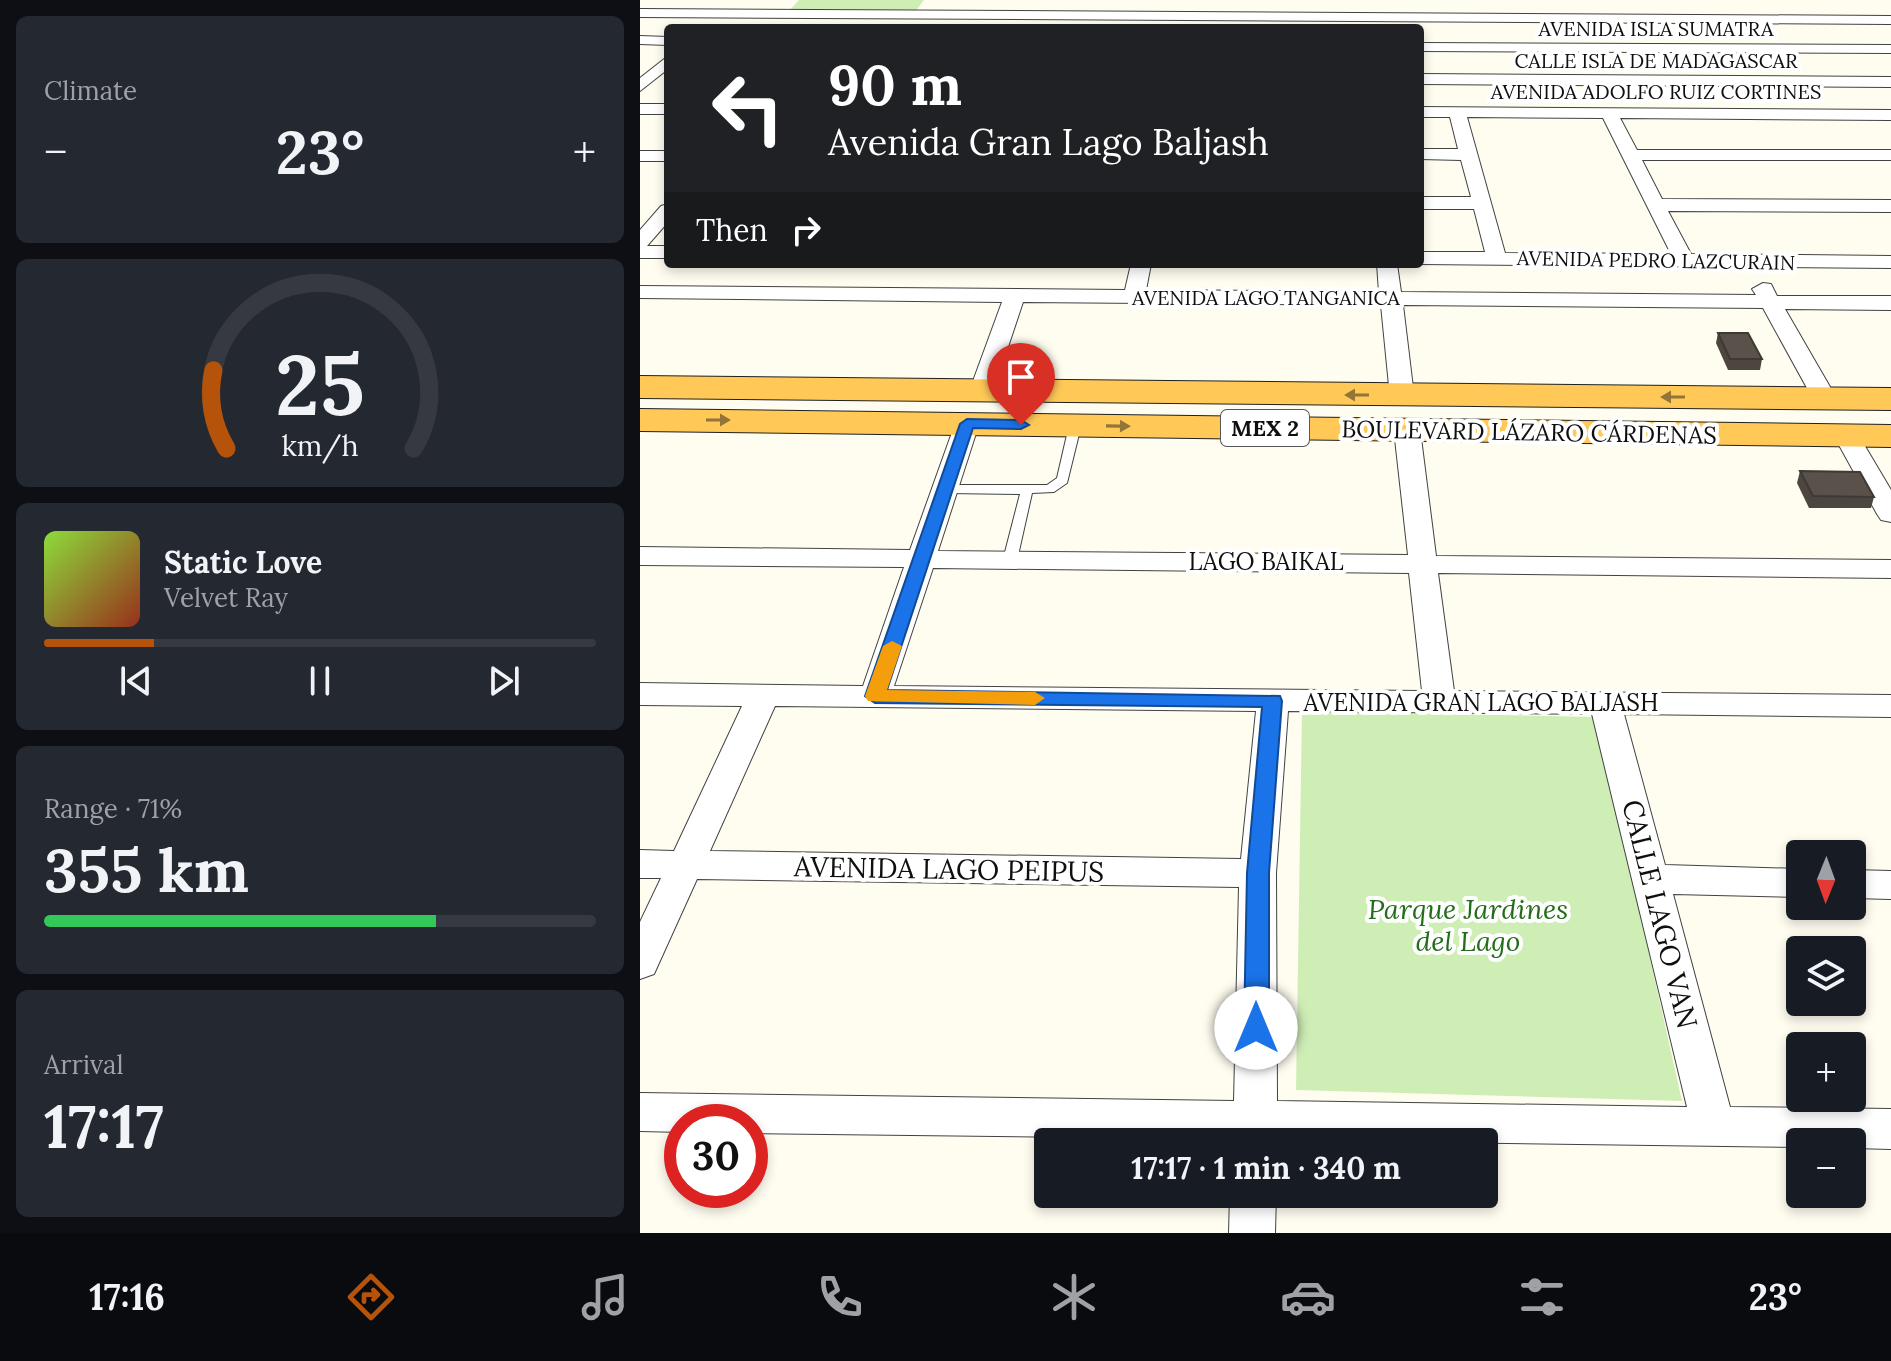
<!DOCTYPE html>
<html lang="en">
<head>
<meta charset="utf-8">
<style>
	body { margin:0; font-family:Lora,serif; background:#242831; color:#f1f3f6; height:100vh; display:flex; flex-direction:column; font-size:30px; white-space:nowrap }
	* { box-sizing:border-box; margin:0 }
	p { font-size:26px; color:#9ea1a6 }
	.icon { flex:none; width:44px; height:44px; fill:none; stroke:currentColor; stroke-width:2; stroke-linecap:round; stroke-linejoin:round }
	.map { position:relative; flex:1; overflow:hidden }
	.panel { display:flex; flex-direction:column; gap:16px; padding:16px; background:#0d0f14; width:640px }
	.panel>* { flex:none }
	.guide { position:absolute; left:24px; top:24px; width:760px; height:244px; border-radius:8px; box-shadow:0 4px 12px #0003; background:#202124; color:#fff; overflow:hidden }
	.needle { width:52px; rotate:181deg }
	.tools { position:absolute; left:1146px; top:840px; display:grid; gap:16px }
	.tools a { display:grid; place-items:center; width:80px; height:80px; border-radius:8px; background:#171b24; box-shadow:0 4px 12px #0003; font-size:40px }
	.speed { position:absolute; left:24px; top:1104px; display:flex; gap:16px; font-size:40px; font-weight:700; text-align:center }
	.speed>* { display:grid; place-content:center; width:104px; height:104px; border-radius:50%; background:#171b24; box-shadow:0 4px 12px #0003; line-height:1 }
	.speed .limit { border:12px solid #d22; background:#fff; color:#111 }
	.pin { position:absolute; display:grid; place-items:center; width:68px; height:68px; color:#fff; margin:-82px -34px; border-radius:50% 50% 50% 0; rotate:-45deg; box-shadow:0 0 8px #0007 }
	.pin .icon { rotate:45deg }
	.me { position:absolute; width:88px; margin:-44px; rotate:0deg; stroke-linejoin:round; filter:drop-shadow(0 0 6px #0008) }
	.turn { display:flex; align-items:center; gap:28px; height:168px; padding:0 32px; font-size:36px }
	.turn .icon { width:104px; height:104px; stroke-width:2.5 }
	.turn b { display:block; font-size:56px; line-height:68px }
	.then { display:flex; align-items:center; height:76px; padding:0 32px; background:#0003; gap:16px; font-size:30px }
	.big { font-size:60px; font-weight:700; line-height:1.1 }
	.panel .widget { flex:1; display:flex; flex-direction:column; justify-content:center; gap:12px; min-width:0; padding:0 28px; border-radius:12px; background:#242831 }
	.panel .dial { align-items:center; gap:0 }
	.dial svg { height:208px; overflow:visible; fill:none; stroke:#363941; stroke-width:7; stroke-linecap:round; text-anchor:middle }
	.dial text { fill:#f1f3f6; stroke:none }
	.song { display:flex; align-items:center; gap:24px }
	.cover { width:96px; height:96px; border-radius:12px; background:linear-gradient(135deg,hsl(90 70% 55%),hsl(10 70% 35%)) }
	.played { height:8px; border-radius:4px; background:linear-gradient(90deg,#b45309 20%,#363941 20%) }
	.keys { display:flex; justify-content:space-around; direction:ltr }
	.heat { display:flex; justify-content:space-between; align-items:center; font-size:44px; direction:ltr }
	.charge { height:12px; border-radius:6px; background:linear-gradient(90deg,#34c759 71%,#363941 0) }
	.trip { position:absolute; left:394px; top:1128px; width:464px; height:80px; border-radius:8px; background:#171b24; box-shadow:0 4px 12px #0003; font-weight:700; line-height:80px; text-align:center }
	.tab-bar { display:flex; height:128px; justify-content:space-around; align-items:center; background:#090b0e; color:#9ea1a6 }
	.tab-bar .icon { width:56px; height:56px }
	.tab-bar .current { color:#b45309 }
	.tab-bar b { font-size:36px; color:#f1f3f6 }
	main { display:flex; flex:1; min-height:0 }
	.map>svg:first-child { display:block }
</style>
</head>
<body>
<main>
<section class="panel">
<div class="widget"><p>Climate</p>
<div class="heat"><a>−</a><b class="big">23°</b><a>+</a></div>
</div>
<div class="widget dial"><svg viewBox="0 0 100 80">
<path d="M14 69A42 42 0 1 1 86 69"/>
<path d="M14 69A42 42 0 0 1 9 39" stroke="#b45309"/>
<text x="50" y="56" font-size="32" font-weight="700">25</text>
<text x="50" y="72" font-size="11">km/h</text>
</svg></div>
<div class="widget">
<div class="song"><i class="cover"></i><div><b>Static Love</b><p>Velvet Ray</p></div></div>
<div class="played"></div>
<div class="keys"><svg class="icon" aria-label="previous" viewBox="0 0 24 24"><path d="M18 5L8 12l10 7zM5 5v14"/></svg><svg class="icon" aria-label="pause" viewBox="0 0 24 24"><path d="M8 5v14M16 5v14"/></svg><svg class="icon" aria-label="next" viewBox="0 0 24 24"><path d="M6 5l10 7-10 7zM19 5v14"/></svg></div>
</div>
<div class="widget"><p>Range · 71%</p><b class="big">355 km</b><div class="charge"></div></div>
<div class="widget"><p>Arrival</p><b class="big">17:17</b></div>
</section>
<div class="map">
<svg width="1251" height="1233" viewBox="0 0 1251 1233">
	<rect width="100%" height="100%" fill="#fffdf0"/>
	<g fill="#cfeeb6">
		<path d="M159,0H284L275,12H148Z"/>
		<path d="M662,711L956,717L1042,1101L656,1090Z"/>
	</g>
	<g fill="none" stroke-linecap="round" stroke-linejoin="round">
		<g stroke="#424242" stroke-width="2">
			<path id="service" d="M435,423L441,426L427,483L414,492L392,493L377,560L370,564L365,563L363,560L380,494L306,493L300,489L306,485H407L417,478L429,426Z"/>
		</g>
		<g stroke="#424242" stroke-width="2">
			<g id="minor">
				<path d="M0,9L1251,16V24L0,17Z"/>
				<path d="M0,36L28,37V45L0,44Z"/>
				<path d="M780,43L1251,45V53L780,51Z"/>
				<path d="M28,56V69L0,91V78Z"/>
				<path d="M780,74L1251,77V87L780,84Z"/>
				<rect x="0" y="104" width="28" height="10"/>
				<path d="M780,107L1251,110V120L980,118L997,150H1251V160H1002L1022,199L1251,200V212L1028,211L1051,254L1251,256V268L779,264L780,252H845L834,209H780V197H831L821,160L780,159V149H818L810,117H780ZM827,117L963,118L1031,254L865,253Z"/>
				<rect x="0" y="151" width="28" height="10"/>
				<path d="M28,204V222L7,246H28V258H0V230L21,206Z"/>
				<path d="M491,264H511L506,290L739,292L737,264H757L761,292L1116,295L1112,289L1123,283L1131,284L1137,296H1251V310L1145,309L1197,399L1194,404H1176L1173,399L1123,308L763,305L774,396L771,401H753L750,396L741,305L383,302L353,392L349,397H333L329,392L362,302L0,298V286L485,290Z"/>
				<path d="M327,417L336,419L339,424L298,551L768,555L754,430L758,425H776L780,430L796,556L1251,560V578L798,573L814,691L1251,695V717L984,714L1025,865L1160,869V897L1033,894L1090,1107L1251,1109V1149L1212,1148V1142H1160V1147L637,1140L593,1142V1139L110,1133V1122H42V1132L0,1131V1093L594,1101L599,887L57,879L14,974L0,979V922L21,878H0V850L34,851L102,706L0,705V683L223,686L264,567L0,565V547L270,550L315,424L318,419ZM293,568L769,573L782,691L254,686ZM135,706L616,711L601,859L70,851ZM648,711L952,714L1047,1107L637,1101L636,873Z"/>
				<path d="M1207,428L1216,431L1251,490V522L1241,520L1237,514L1194,436L1198,431Z"/>
				<path d="M1212,870L1251,871V899L1212,898Z"/>
				<path d="M590,1194H636L635,1233H589Z"/>
			</g>
		</g>
		<g stroke="#202020" stroke-width="2">
			<g id="trunk">
				<path d="M0,376L1251,388V410L0,398Z"/>
				<path d="M0,409L1251,425V447L0,431Z"/>
			</g>
		</g>
		<use href="#service" fill="#fff" fill-rule="evenodd"/>
		<use href="#minor" fill="#fff" fill-rule="evenodd"/>
		<use href="#trunk" fill="#ffc857" fill-rule="evenodd"/>
	</g>
	<g fill="#4d4640">
		<path d="M1078,333L1122,359L1120,370H1088L1076,343Z"/>
		<path d="M1160,471L1234,497L1231,508H1169L1157,483Z"/>
	</g>
	<g fill="#59514a" stroke="#3e3934" stroke-width="2">
		<path d="M1078,333H1108L1122,359H1090Z"/>
		<path d="M1160,471L1220,472L1234,497L1173,496Z"/>
	</g>
	<defs><path id="oneway-solid" d="M-6-.8H1V-3.2L6.5 0L1 3.2V.8H-6Z" transform="scale(2)"/></defs>
	<g fill="#937537">
		<use href="#oneway-solid" transform="translate(717 395) rotate(-180)"/>
		<use href="#oneway-solid" transform="translate(1033 397) rotate(-180)"/>
		<use href="#oneway-solid" transform="translate(78 420)"/>
		<use href="#oneway-solid" transform="translate(478 426) rotate(1)"/>
	</g>
	<path fill="#1a73e8" stroke="#114b97" stroke-width="2" d="M327,419L381,420L389,425L381,429L333,428L247,690L640,696L642,701L629,873V1028L625,1035L616,1038L608,1035L604,1028L607,873L622,707L235,703L225,696L320,424Z"/>
	<path fill="#f59e0b" d="M252,641L262,646L247,690L395,692L405,698L395,705L228,701L225,696L243,646Z"/>
	<g text-anchor="middle" dominant-baseline="central" stroke-width="8" stroke-linejoin="round" paint-order="stroke">
		<g font-size="20" fill="#0f0f0f" stroke="#fff">
			<text x="1016" y="28">AVENIDA ISLA SUMATRA</text>
			<text x="1016" y="60">CALLE ISLA DE MADAGASCAR</text>
			<text x="1016" y="91">AVENIDA ADOLFO RUIZ CORTINES</text>
			<text transform="translate(1016 260) rotate(1)">AVENIDA PEDRO LAZCURAIN</text>
			<text x="626" y="297">AVENIDA LAGO TANGANICA</text>
		</g>
		<rect fill="#fff" stroke="#575757" stroke-width="2" x="581" y="410" width="88" height="36" rx="6"/>
		<g font-size="22" font-weight="bold" fill="#0f0f0f">
			<text x="625" y="428">MEX 2</text>
		</g>
		<g font-size="24" fill="#0f0f0f" stroke="#fff">
			<text transform="translate(889 432) rotate(1)">BOULEVARD LÁZARO CÁRDENAS</text>
			<text x="626" y="561">LAGO BAIKAL</text>
			<text x="841" y="702">AVENIDA GRAN LAGO BALJASH</text>
		</g>
		<g font-size="28" fill="#0f0f0f" stroke="#fff">
			<text transform="translate(309 869) rotate(1)">AVENIDA LAGO PEIPUS</text>
			<text transform="translate(1020 914) rotate(76)">CALLE LAGO VAN</text>
		</g>
		<g font-size="28" font-style="italic" fill="#246d18" stroke="#fff">
			<text x="828" y="909">Parque Jardines<tspan x="828" dy="32">del Lago</tspan></text>
		</g>
	</g>
</svg>
<div class="tools">
<a><svg class="needle" viewBox="-14 -14 28 28"><path d="M0-13l5 13h-10z" fill="#e53935"/><path d="M0 13l5-13h-10z" fill="#9ea1a6"/></svg></a>
<a><svg class="icon" aria-label="layers" viewBox="0 0 24 24"><path d="M12 4l9 5-9 5-9-5zM3 14l9 5 9-5"/></svg></a>
<a>+</a>
<a>−</a>
</div>
<div class="speed"><div class="limit">30</div></div>
<div class="pin" style="left:381px;top:425px;background:#d93025"><svg class="icon" aria-label="arrive" viewBox="0 0 24 24"><path d="M6 21V4h12l-3 4 3 4H6"/></svg></div>
<svg class="me" style="left:616px;top:1028px" viewBox="-20 -20 40 40"><circle r="19" fill="#fff"/><path d="M0-13L10 11 0 6-10 11z" fill="#1a73e8"/></svg>
<div class="trip">17:17 · 1 min · 340 m</div>
<div class="guide">
<div class="turn"><svg class="icon" aria-label="left" viewBox="0 0 24 24"><path d="M17 20v-9H6M10 6l-5 5 5 5"/></svg><div><b>90 m</b>Avenida Gran Lago Baljash</div></div>
<div class="then">Then<svg class="icon" aria-label="right" viewBox="0 0 24 24"><path d="M7 20v-9h11M14 6l5 5-5 5"/></svg></div>
</div>
</div>
</main>
<nav class="tab-bar">
<b>17:16</b>
<svg class="icon current" aria-label="directions" viewBox="0 0 24 24"><path d="M12 3l9 9-9 9-9-9zM9 14v-3h6M13 9l2 2-2 2"/></svg>
<svg class="icon" aria-label="music" viewBox="0 0 24 24"><path d="M9 18V5l10-2v13"/><circle cx="6" cy="18" r="3"/><circle cx="16" cy="16" r="3"/></svg>
<svg class="icon" aria-label="phone" viewBox="0 0 24 24"><path d="M5 4h4l2 5-3 2q2 4 5 5l2-3 5 2v4C11 20 4 13 5 4z"/></svg>
<svg class="icon" aria-label="climate" viewBox="0 0 24 24"><path d="M12 3v18M4 7l16 10M4 17L20 7"/></svg>
<svg class="icon" aria-label="car" viewBox="0 0 24 24"><path d="M5 17H2v-5l4-1 3-4h7l3 4 3 1v5h-3M9 17h6M6 11h13"/><circle cx="7" cy="17" r="2"/><circle cx="17" cy="17" r="2"/></svg>
<svg class="icon" aria-label="filters" viewBox="0 0 24 24"><path d="M4 7h16M4 17h16"/><circle cx="9" cy="7" r="2"/><circle cx="15" cy="17" r="2"/></svg>
<b>23°</b>
</nav>
</body>
</html>
